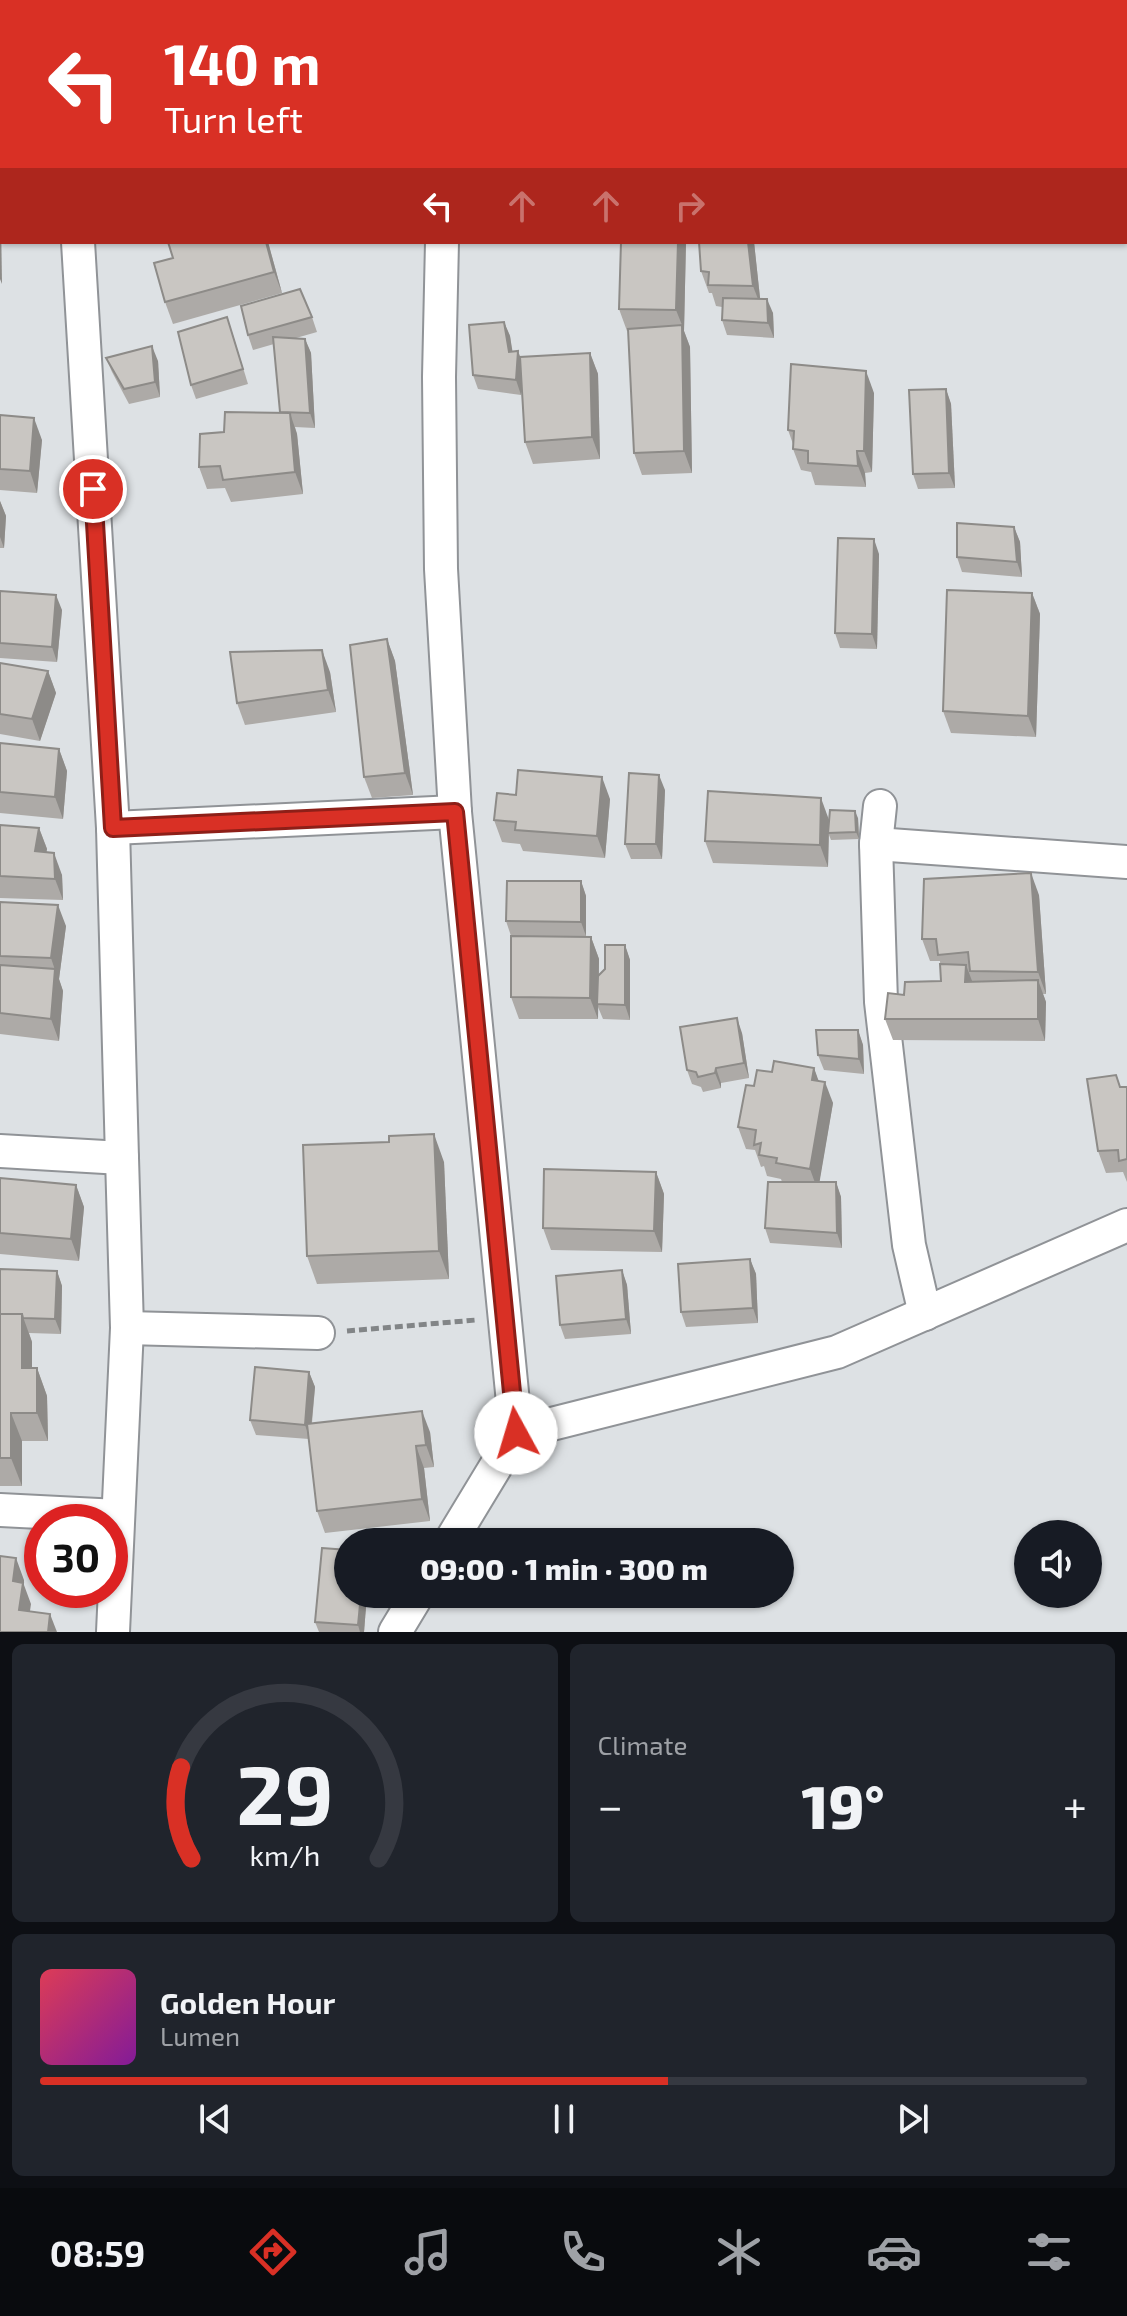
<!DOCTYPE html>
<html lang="en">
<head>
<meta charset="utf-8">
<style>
	body { margin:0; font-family:"Exo 2",sans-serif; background:#20242c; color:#f1f3f6; height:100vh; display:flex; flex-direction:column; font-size:30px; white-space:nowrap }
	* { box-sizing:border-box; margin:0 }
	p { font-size:26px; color:#9ea1a6 }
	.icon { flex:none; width:44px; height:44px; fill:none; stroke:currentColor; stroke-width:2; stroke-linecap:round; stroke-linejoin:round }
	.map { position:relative; height:1632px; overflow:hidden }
	.drawer { display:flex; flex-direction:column; gap:12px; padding:12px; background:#0d0f14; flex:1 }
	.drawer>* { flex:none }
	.top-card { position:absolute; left:0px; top:0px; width:1128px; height:244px; box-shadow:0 2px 6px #0004; background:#d93025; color:#fff; overflow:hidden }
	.tools { position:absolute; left:1014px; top:1520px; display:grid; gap:16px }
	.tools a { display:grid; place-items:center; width:88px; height:88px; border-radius:50%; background:#171b24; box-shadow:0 2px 6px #0004; font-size:40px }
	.speed { position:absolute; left:24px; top:1504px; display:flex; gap:16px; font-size:40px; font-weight:700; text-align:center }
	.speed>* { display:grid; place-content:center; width:104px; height:104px; border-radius:50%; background:#171b24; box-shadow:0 2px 6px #0004; line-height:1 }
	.speed .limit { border:12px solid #d22; background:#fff; color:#111 }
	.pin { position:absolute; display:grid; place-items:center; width:68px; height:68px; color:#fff; margin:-34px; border:4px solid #fff; border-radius:50%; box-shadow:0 2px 8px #0007 }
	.me { position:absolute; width:88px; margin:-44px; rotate:354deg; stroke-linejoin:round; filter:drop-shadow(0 0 6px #0008) }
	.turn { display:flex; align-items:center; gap:28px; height:168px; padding:0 32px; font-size:36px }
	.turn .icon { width:104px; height:104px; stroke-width:2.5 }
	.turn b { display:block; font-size:56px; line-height:68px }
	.lanes { display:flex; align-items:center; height:76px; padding:0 32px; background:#0003; justify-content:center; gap:40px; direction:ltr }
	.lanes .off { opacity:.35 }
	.big { font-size:60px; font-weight:800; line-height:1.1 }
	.drawer .card { flex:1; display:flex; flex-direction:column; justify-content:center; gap:12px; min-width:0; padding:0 28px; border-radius:12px; background:#20242c }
	.drawer .dial { align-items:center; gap:0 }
	.dial svg { height:208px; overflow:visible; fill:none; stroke:#363941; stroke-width:7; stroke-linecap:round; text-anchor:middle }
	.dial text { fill:#f1f3f6; stroke:none }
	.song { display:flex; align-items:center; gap:24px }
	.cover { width:96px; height:96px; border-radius:12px; background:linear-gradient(135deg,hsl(350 70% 55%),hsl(290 70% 35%)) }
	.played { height:8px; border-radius:4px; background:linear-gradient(90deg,#d93025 60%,#363941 60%) }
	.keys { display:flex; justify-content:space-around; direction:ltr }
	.heat { display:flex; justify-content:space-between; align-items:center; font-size:44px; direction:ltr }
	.drawer .tiles { flex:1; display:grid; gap:12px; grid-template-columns:1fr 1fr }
	.card:last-child { grid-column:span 2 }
	.trip { position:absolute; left:334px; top:1528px; width:460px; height:80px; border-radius:40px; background:#171b24; box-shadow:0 2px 6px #0004; font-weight:800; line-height:80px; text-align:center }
	.tab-bar { display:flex; height:128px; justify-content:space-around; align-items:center; background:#090b0e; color:#9ea1a6 }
	.tab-bar .icon { width:56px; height:56px }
	.tab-bar .selected { color:#d93025 }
	.tab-bar b { font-size:36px; color:#f1f3f6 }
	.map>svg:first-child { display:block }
</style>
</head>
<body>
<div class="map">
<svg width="1127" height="1632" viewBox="0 0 1127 1632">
	<rect width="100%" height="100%" fill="#dde1e4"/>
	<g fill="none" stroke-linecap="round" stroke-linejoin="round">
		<g stroke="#909397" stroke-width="36">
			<g id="street">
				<path d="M56,0V2"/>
				<path d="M444,0L445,2"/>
				<path d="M783,2L786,0"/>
				<path d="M0,136H2"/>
				<path d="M78,242L113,828L122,1158L127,1328L113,1632"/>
				<path d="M442,242L439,377L441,569L455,812L516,1433L450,1542"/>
				<path d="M880,806L876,844L881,1002L909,1245L925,1314"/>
				<path d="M113,828L455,812"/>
				<path d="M876,844L1127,862"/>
				<path d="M0,1151L122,1158"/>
				<path d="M127,1328L318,1333"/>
				<path d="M516,1433L837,1352L1127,1225"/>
				<path d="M0,1510L118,1516"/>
				<path d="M395,1632L418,1594"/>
			</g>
		</g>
		<path stroke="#828587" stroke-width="5" stroke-dasharray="8 4" stroke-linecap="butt" d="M347,1331L476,1320"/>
		<use href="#street" stroke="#fff" stroke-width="32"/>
	</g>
	<g fill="#adaaa7">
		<path d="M268,242L282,293L173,324L165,302Z"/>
		<path d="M686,242L684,331L690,347L692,473L642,475L634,453L628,331H627L619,309Z"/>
		<path d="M699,242H754L760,298L773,313L774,338L727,335L722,320V307L716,306L712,293H709L701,271Z"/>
		<path d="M312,317L317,332L296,338L305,339L311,353L315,428L295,427L297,434L303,494L231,502L225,488L207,489L199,467L224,432L280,413L274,344L253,350L248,335Z"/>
		<path d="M504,322L510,336L512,352L518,351L521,359L590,353L598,374L600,459L533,464L525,442L522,385L521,395L478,389L473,375Z"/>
		<path d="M232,332L248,384L196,399L191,385Z"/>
		<path d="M106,358L158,361L160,397L129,404L112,372Z"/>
		<path d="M946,389L951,404L955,488L918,489L913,474Z"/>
		<path d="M874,393L872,472L865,473L866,487L815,485L811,472L801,470L793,449V444L788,430Z"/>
		<path d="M0,415L42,440L37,493L0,490Z"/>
		<path d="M0,501L6,516L4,548H0Z"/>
		<path d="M1014,527L1020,542L1022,577L962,572L957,557Z"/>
		<path d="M879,554L877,649L840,648L835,633Z"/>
		<path d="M0,591L62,610L57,662L0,658Z"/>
		<path d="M1032,593L1040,614L1036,737L951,733L943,711Z"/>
		<path d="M387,639L395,661L413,795L372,798L364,777Z"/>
		<path d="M0,663L48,671L56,693L40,741L0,734Z"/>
		<path d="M330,672L336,712L245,725L237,703Z"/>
		<path d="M0,743L59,749L67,771L63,819L0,813Z"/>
		<path d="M665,790L662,859H631L625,844Z"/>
		<path d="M516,795L610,799L605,858L523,851L520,844L502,842L494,820Z"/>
		<path d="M858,818L859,839L831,840L829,835L828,867L713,863L705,841L829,819Z"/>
		<path d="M0,825L39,828L47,849L46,852L62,875L63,900L0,898Z"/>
		<path d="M581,881L586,896V936H511L506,921Z"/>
		<path d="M1039,895L1046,994H1043L1046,1002L1045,1041L893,1040L885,1019L904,995L941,981L940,961H930L922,939Z"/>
		<path d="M0,902L66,926L59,979L63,991L59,1041L0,1034Z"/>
		<path d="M591,937L599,959V975L605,969L625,945L630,960V1020L603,1019L598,1007V1019H519L511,997Z"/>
		<path d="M858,1030L863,1045L864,1074L824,1070L818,1055Z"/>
		<path d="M742,1033L749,1078L721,1083V1088L703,1092L701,1087L692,1084L687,1070Z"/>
		<path d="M814,1068L818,1081L833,1103L819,1182H836L841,1197L842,1248L770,1243L765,1228L782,1182L781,1179L767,1176L764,1166L761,1167L755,1150L746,1149L738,1127L754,1086L772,1072Z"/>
		<path d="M1121,1087H1127V1182L1123,1172L1106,1173L1098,1151Z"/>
		<path d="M389,1142L444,1162L449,1279L317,1284L307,1256Z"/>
		<path d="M656,1172L664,1194L662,1252L551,1250L543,1228Z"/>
		<path d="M0,1178L76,1185L84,1207L79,1261L0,1254Z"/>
		<path d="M750,1259L756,1274L758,1323L686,1327L681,1312Z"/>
		<path d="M0,1269L57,1271L62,1286L61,1334L29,1333L32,1342V1368H37L47,1396L48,1441H22V1486H0Z"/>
		<path d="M622,1270L627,1285L631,1334L565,1339L560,1325Z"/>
		<path d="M309,1372L315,1387L312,1423L430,1432L434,1467L424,1468L430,1521L325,1533L317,1511L309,1439L256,1435L250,1420Z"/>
		<path d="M367,1594L364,1632H319L315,1622Z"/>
	</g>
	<g fill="#8d8b88">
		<path d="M0,217L1,220L2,284L0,279Z"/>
		<path d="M266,242H268L282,293L274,272Z"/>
		<path d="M678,242H686L684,331L690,347L692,473L684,451L682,325L676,310Z"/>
		<path d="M748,242H754L761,307L753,286Z"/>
		<path d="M767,299L773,313L774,338L768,323Z"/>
		<path d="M504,322L510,336L515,367L509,352Z"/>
		<path d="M305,339L311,353L315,428L310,413Z"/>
		<path d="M152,346L158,361L160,397L155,382Z"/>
		<path d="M518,351L523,366L521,395L516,380Z"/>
		<path d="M590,353L598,374L600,459L592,437Z"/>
		<path d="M866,371L874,393L872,472L864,451Z"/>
		<path d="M946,389L951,404L955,488L949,473Z"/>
		<path d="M290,413L297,434L303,494L295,472Z"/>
		<path d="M34,418L42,440L37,493L30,471Z"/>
		<path d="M857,451L865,473L866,487L858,466Z"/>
		<path d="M0,501L6,516L4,548L0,537Z"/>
		<path d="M1014,527L1020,542L1022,577L1017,562Z"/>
		<path d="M874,539L879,554L877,649L872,634Z"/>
		<path d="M1032,593L1040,614L1036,737L1028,716Z"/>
		<path d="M56,595L62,610L57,662L52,647Z"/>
		<path d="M387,639L395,661L413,795L405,773Z"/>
		<path d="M322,650L330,672L336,712L328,690Z"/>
		<path d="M48,671L56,693L40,741L32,719Z"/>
		<path d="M59,749L67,771L63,819L55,797Z"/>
		<path d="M659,775L665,790L662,859L656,844Z"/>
		<path d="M602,777L610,799L605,858L597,836Z"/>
		<path d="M821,798L829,820L828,867L820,845Z"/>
		<path d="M855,811L858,818L859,839L856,832Z"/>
		<path d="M39,828L47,849L43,872L35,851Z"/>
		<path d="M54,853L62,875L63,900L55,879Z"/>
		<path d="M1031,873L1039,895L1046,994L1038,972Z"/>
		<path d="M581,881L586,896V936L581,922Z"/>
		<path d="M58,905L66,926L59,979L63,991L59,1041L51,1019L55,970L51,958Z"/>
		<path d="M591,937L599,959L598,1019L590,998Z"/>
		<path d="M625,945L630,960V1020L625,1005Z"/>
		<path d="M966,965L974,986L965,982Z"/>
		<path d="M1038,980L1046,1002L1045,1041L1038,1019Z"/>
		<path d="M737,1018L742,1033L749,1078L744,1063Z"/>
		<path d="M858,1030L863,1045L864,1074L859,1059Z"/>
		<path d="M716,1068L721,1083V1088L715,1073Z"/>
		<path d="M814,1068L822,1090L812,1080Z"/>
		<path d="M825,1082L833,1103L818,1191L810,1169Z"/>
		<path d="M434,1134L444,1162L449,1279L439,1251Z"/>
		<path d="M656,1172L664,1194L662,1252L654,1231Z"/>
		<path d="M836,1182L841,1197L842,1248L837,1233Z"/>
		<path d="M76,1185L84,1207L79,1261L71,1239Z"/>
		<path d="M750,1259L756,1274L758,1323L753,1308Z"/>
		<path d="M622,1270L627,1285L631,1334L626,1319Z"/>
		<path d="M57,1271L62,1286L61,1334L55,1319Z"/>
		<path d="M22,1314L32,1342V1396L22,1368Z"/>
		<path d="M37,1368L47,1396L48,1441L37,1413Z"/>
		<path d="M309,1372L315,1387L310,1439L305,1425Z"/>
		<path d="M422,1411L430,1432L434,1467L426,1445Z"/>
		<path d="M11,1413L22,1441V1486L11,1458Z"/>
		<path d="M416,1446L424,1468L430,1521L422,1499Z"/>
		<path d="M16,1558L24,1580V1585L31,1604L27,1631L19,1610L13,1581Z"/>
		<path d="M361,1594H367L364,1632H360L358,1625Z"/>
		<path d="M50,1614L57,1632H48Z"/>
	</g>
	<g fill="#c9c6c2" stroke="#8d8b88" stroke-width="2">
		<rect x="93" y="0" width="56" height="2"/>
		<path d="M296,0H316V2H270Z"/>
		<path d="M168,242H266L274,272L165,302L154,263L173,258Z"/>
		<path d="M621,242H678L676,310L619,309Z"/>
		<path d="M699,242H748L753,286L708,285L709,272L701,271Z"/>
		<path d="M300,289L312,317L248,335L241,306Z"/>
		<path d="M723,298L767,299L768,323L722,320Z"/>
		<path d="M227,317L243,369L191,385L178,332Z"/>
		<path d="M504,322L509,352L518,351L516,380L473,375L469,325Z"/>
		<path d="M682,325L684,451L634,453L628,329Z"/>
		<path d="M273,337L305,339L310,413L280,412Z"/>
		<path d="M152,346L155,382L124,389L106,358Z"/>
		<path d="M590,353L592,437L525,442L520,357Z"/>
		<path d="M791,364L866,371L864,451H857L858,466L808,463V451L793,449L794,431L788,430Z"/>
		<path d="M946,389L949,473L913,474L909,390Z"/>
		<path d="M225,412L290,413L295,472L223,480L220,466L199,467L200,434L224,432Z"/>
		<path d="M0,415L34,418L30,471L0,469Z"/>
		<path d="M957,523L1014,527L1017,562L957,557Z"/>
		<path d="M838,538L874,539L872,634L835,633Z"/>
		<path d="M947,590L1032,593L1028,716L943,711Z"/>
		<path d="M0,591L56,595L52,647L0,643Z"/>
		<path d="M387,639L405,773L364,777L350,645Z"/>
		<path d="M322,650L328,690L237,703L230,652Z"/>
		<path d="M0,663L48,671L32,719L0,714Z"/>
		<path d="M0,743L59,749L55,797L0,792Z"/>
		<path d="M518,770L602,777L597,836L515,830L516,822L494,820L497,793L516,795Z"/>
		<path d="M629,773L659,775L656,844H625Z"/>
		<path d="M708,791L821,798L820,845L705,841Z"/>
		<path d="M830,810L855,811L856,832L828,833Z"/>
		<path d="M0,825L39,828L35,851L54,853L55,879L0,876Z"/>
		<path d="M1031,873L1038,972L970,971L968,952L938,955L936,939H922L924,879Z"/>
		<path d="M507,881H581V922L506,921Z"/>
		<path d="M0,902L58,905L51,958L0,956Z"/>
		<path d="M511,936L591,937L590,998L511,997Z"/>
		<path d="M605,945H625V1005L597,1004L598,976L605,969Z"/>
		<path d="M940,964L966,965L965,982L1038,980V1019H885L888,993L904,995L905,982L941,981Z"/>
		<path d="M0,965L55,969L51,1019L0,1013Z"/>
		<path d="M737,1018L744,1063L716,1068L715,1073L698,1077L696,1072L687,1070L680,1027Z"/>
		<path d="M816,1030H858L859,1059L818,1055Z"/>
		<path d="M774,1061L814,1068L812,1080L825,1082L810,1169L776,1163L777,1158L759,1155L761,1143L754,1145L756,1130L738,1127L746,1085L754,1086L757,1070L772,1072Z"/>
		<path d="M1116,1075L1120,1087H1127V1159L1119,1161L1118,1150L1098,1151L1087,1079Z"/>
		<path d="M434,1134L439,1251L307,1256L303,1145L389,1142V1136Z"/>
		<path d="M544,1169L656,1172L654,1231L543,1228Z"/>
		<path d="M0,1178L76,1185L71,1239L0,1233Z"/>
		<path d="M768,1182H836L837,1233L765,1228Z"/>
		<path d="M750,1259L753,1308L681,1312L678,1264Z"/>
		<path d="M0,1269L57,1271L55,1319L23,1318L22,1314H0Z"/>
		<path d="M622,1270L626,1319L560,1325L556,1276Z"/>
		<path d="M0,1314H22V1368H37V1413H11V1458H0Z"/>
		<path d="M255,1367L309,1372L305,1425L250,1420Z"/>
		<path d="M422,1411L426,1445L416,1446L422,1499L317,1511L307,1424Z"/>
		<path d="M322,1548L348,1550V1594H361L358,1625L315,1622Z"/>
		<path d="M0,1556L16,1558L13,1581L23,1583L19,1610L50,1614L48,1632H0Z"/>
	</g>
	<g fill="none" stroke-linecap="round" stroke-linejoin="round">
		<g stroke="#8d1f18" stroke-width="20">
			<path id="route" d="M93,489L113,828L455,812L516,1433"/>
		</g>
		<use href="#route" stroke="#d93025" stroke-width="14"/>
	</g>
</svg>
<div class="tools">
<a><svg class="icon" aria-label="sound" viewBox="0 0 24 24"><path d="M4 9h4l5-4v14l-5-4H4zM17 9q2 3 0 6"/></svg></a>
</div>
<div class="speed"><div class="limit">30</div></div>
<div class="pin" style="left:93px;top:489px;background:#d93025"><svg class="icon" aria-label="arrive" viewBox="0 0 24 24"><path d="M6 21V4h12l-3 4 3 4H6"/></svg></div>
<svg class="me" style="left:516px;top:1433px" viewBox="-20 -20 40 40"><circle r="19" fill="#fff"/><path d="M0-13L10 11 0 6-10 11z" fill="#d93025"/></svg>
<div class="trip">09:00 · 1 min · 300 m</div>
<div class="top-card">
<div class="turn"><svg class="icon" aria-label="left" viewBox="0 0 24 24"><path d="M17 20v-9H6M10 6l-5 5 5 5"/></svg><div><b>140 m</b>Turn left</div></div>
<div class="lanes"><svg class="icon" aria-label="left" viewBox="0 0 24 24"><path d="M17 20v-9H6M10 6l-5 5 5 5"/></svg><svg class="icon off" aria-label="ahead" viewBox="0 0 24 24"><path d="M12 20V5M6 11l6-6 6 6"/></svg><svg class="icon off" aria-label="ahead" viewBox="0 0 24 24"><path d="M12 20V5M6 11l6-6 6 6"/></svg><svg class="icon off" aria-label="right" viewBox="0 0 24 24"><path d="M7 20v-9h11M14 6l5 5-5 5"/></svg></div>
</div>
</div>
<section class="drawer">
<div class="tiles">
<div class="card dial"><svg viewBox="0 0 100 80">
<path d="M14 69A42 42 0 1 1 86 69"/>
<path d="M14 69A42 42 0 0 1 10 34" stroke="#d93025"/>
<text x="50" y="56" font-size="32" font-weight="700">29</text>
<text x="50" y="72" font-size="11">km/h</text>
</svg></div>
<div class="card"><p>Climate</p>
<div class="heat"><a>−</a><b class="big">19°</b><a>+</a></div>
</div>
<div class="card">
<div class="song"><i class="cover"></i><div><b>Golden Hour</b><p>Lumen</p></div></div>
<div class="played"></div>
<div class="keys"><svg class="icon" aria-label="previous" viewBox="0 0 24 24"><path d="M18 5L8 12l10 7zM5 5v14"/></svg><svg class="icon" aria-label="pause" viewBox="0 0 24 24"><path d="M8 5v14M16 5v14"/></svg><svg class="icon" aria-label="next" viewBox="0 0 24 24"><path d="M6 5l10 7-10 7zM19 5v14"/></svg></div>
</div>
</div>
</section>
<nav class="tab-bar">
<b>08:59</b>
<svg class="icon selected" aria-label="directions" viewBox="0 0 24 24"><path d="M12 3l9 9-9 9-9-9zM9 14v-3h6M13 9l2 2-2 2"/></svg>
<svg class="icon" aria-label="music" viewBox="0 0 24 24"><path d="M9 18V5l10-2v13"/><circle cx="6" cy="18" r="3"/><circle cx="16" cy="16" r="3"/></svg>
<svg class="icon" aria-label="phone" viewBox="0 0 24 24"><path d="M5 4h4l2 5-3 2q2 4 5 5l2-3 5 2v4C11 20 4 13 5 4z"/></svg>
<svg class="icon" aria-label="climate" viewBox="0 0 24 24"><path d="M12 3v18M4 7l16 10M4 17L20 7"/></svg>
<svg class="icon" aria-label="car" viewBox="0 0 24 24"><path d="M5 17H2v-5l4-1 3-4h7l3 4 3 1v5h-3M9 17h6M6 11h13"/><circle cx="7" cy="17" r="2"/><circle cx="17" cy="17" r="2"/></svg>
<svg class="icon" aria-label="filters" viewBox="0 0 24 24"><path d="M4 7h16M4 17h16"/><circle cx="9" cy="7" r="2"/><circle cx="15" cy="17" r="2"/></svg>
</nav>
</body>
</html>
